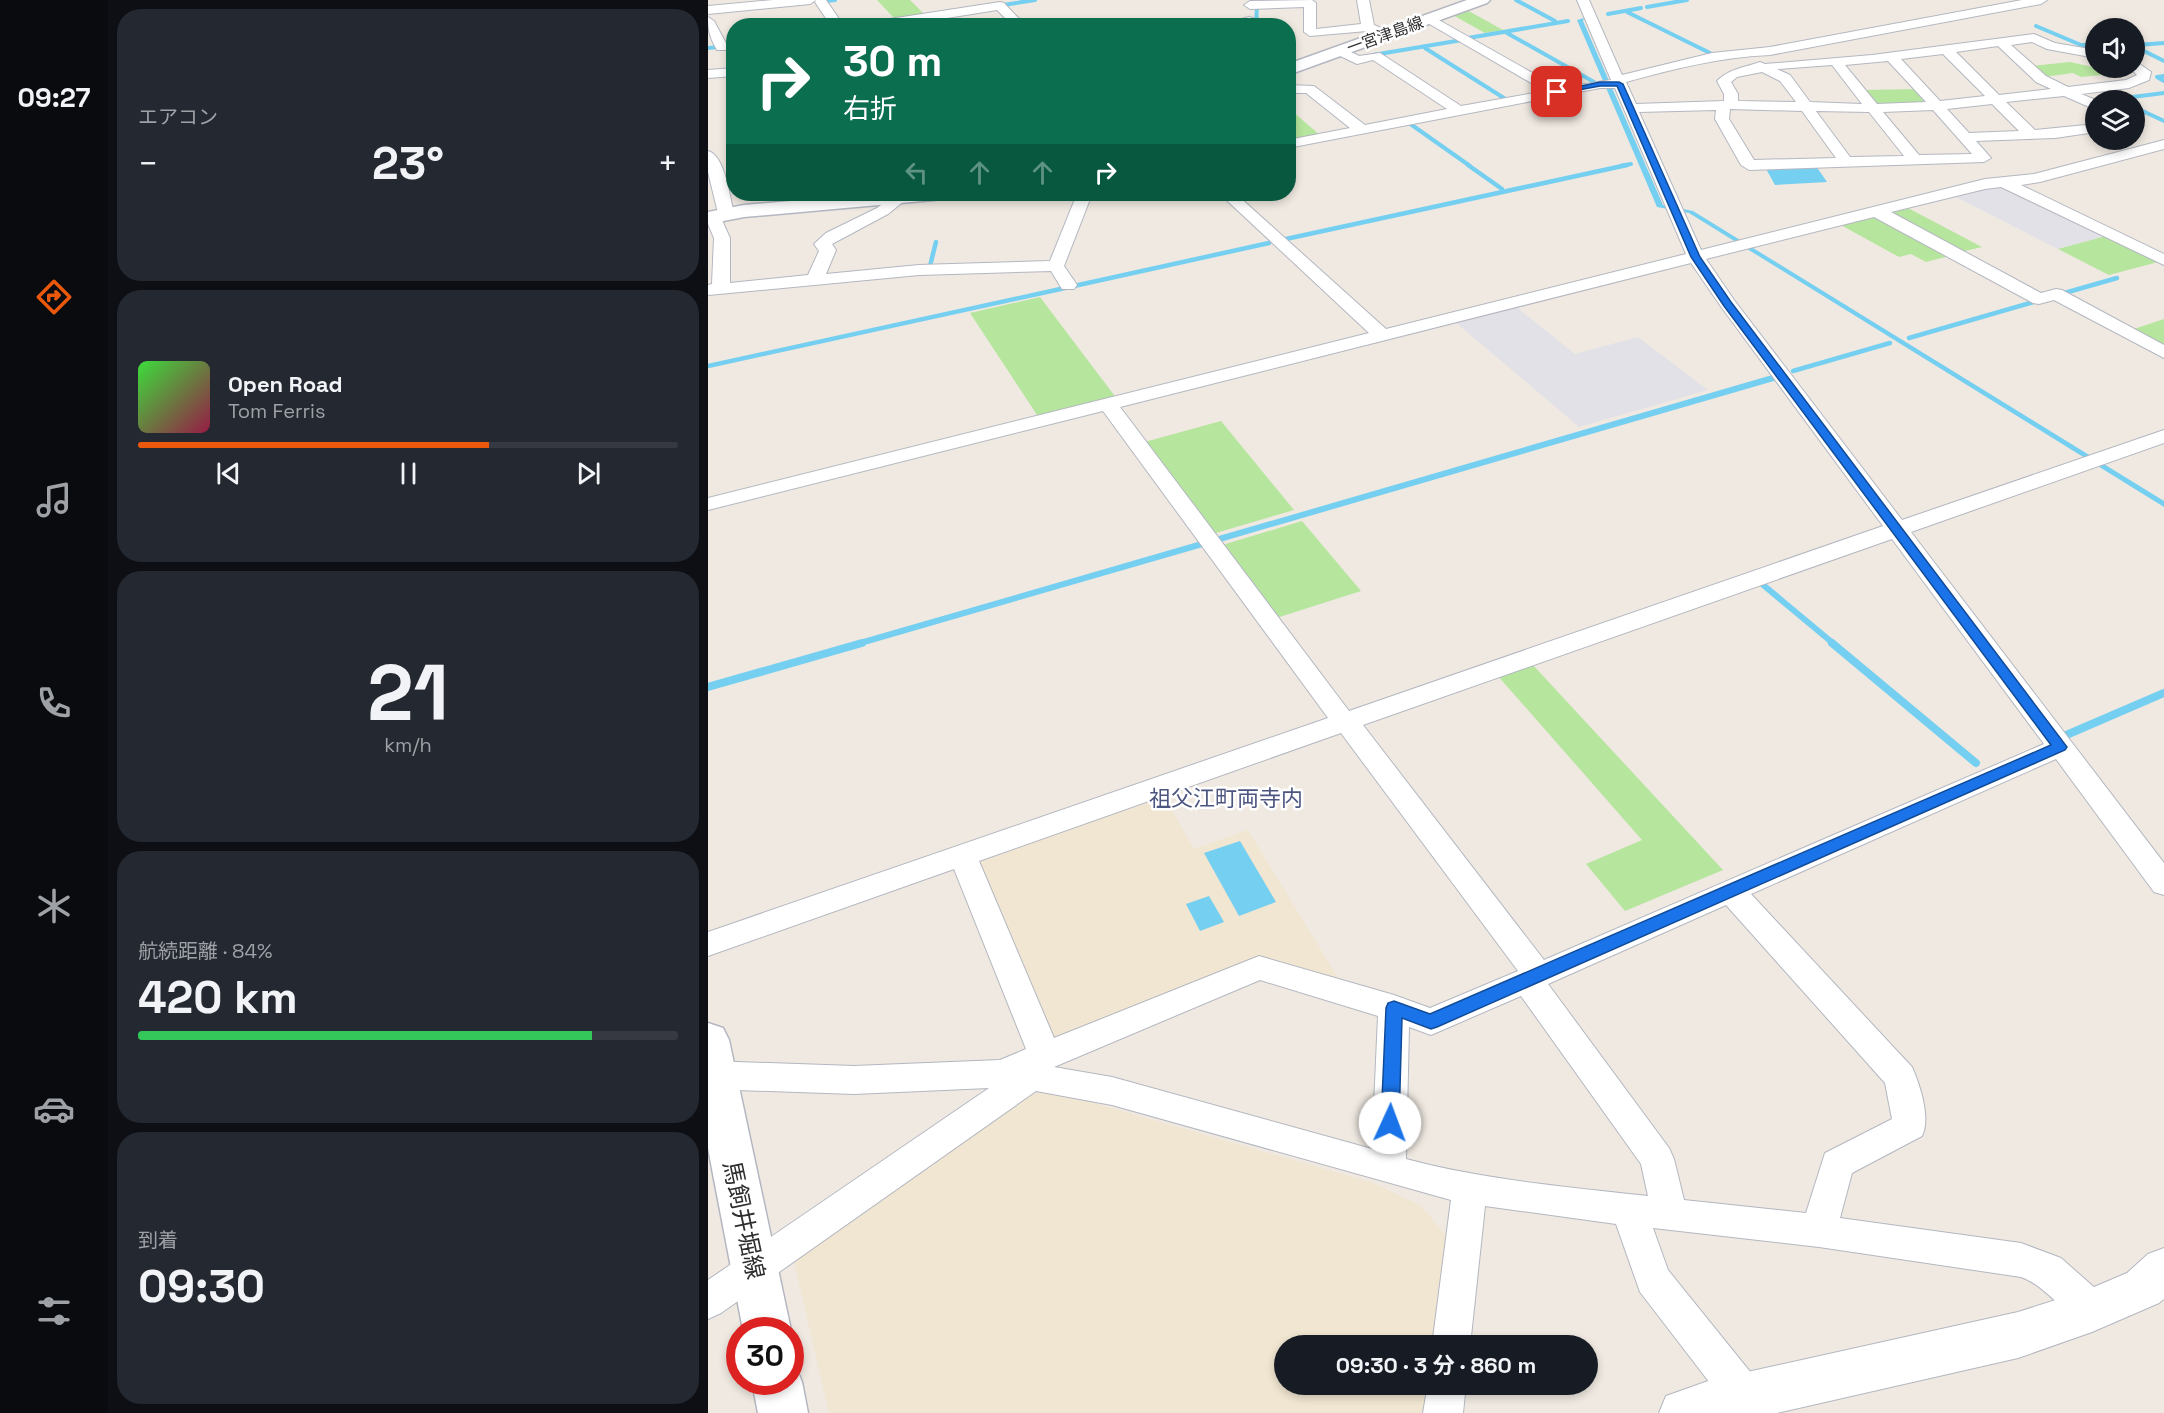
<!DOCTYPE html>
<html lang="ja">
<head>
<meta charset="utf-8">
<style>
	body { margin:0; font-family:"Space Grotesk","Noto Sans JP",sans-serif; background:#242831; color:#f1f3f6; height:100vh; display:flex; flex-direction:column; font-size:22px; white-space:nowrap }
	* { box-sizing:border-box; margin:0 }
	p { font-size:20px; color:#9ea1a6 }
	.icon { flex:none; width:33px; height:33px; fill:none; stroke:currentColor; stroke-width:2; stroke-linecap:round; stroke-linejoin:round }
	.map { position:relative; flex:1; overflow:hidden }
	.side { display:flex; flex-direction:column; gap:9px; padding:9px; background:#0d0f14; width:600px }
	.side>* { flex:none }
	.guide { position:absolute; left:18px; top:18px; width:570px; height:183px; border-radius:24px; box-shadow:0 3px 9px #0003; background:#0b6e4f; color:#fff; overflow:hidden }
	.controls { position:absolute; left:1377px; top:18px; display:grid; gap:12px }
	.controls a { display:grid; place-items:center; width:60px; height:60px; border-radius:50%; background:#171b24; box-shadow:0 3px 9px #0003; font-size:30px }
	.speed { position:absolute; left:18px; top:1317px; display:flex; gap:12px; font-size:30px; font-weight:700; text-align:center }
	.speed>* { display:grid; place-content:center; width:78px; height:78px; border-radius:50%; background:#171b24; box-shadow:0 3px 9px #0003; line-height:1 }
	.speed .limit { border:9px solid #d22; background:#fff; color:#111 }
	.pin { position:absolute; display:grid; place-items:center; width:51px; height:51px; color:#fff; margin:-26px; border-radius:12px; box-shadow:0 3px 9px #0006 }
	.me { position:absolute; width:66px; margin:-33px; rotate:2deg; stroke-linejoin:round; filter:drop-shadow(0 0 4px #0008) }
	.turn { display:flex; align-items:center; gap:21px; height:126px; padding:0 18px; font-size:27px }
	.turn .icon { width:78px; height:78px; stroke-width:2.5 }
	.turn b { display:block; font-size:42px; line-height:51px }
	.lanes { display:flex; align-items:center; height:57px; padding:0 18px; background:#0003; justify-content:center; gap:30px; direction:ltr }
	.lanes .off { opacity:.35 }
	.big { font-size:45px; font-weight:700; line-height:1.1 }
	.side .tile { flex:1; display:flex; flex-direction:column; justify-content:center; gap:9px; min-width:0; padding:0 21px; border-radius:24px; background:#242831 }
	.side .dial { align-items:center; gap:0 }
	.dial b { font-size:78px; line-height:1 }
	.song { display:flex; align-items:center; gap:18px }
	.cover { width:72px; height:72px; border-radius:9px; background:linear-gradient(135deg,hsl(120 70% 55%),hsl(340 70% 35%)) }
	.played { height:6px; border-radius:3px; background:linear-gradient(90deg,#ea580c 65%,#363941 65%) }
	.keys { display:flex; justify-content:space-around; direction:ltr }
	.heat { display:flex; justify-content:space-between; align-items:center; font-size:33px; direction:ltr }
	.charge { height:9px; border-radius:4px; background:linear-gradient(90deg,#34c759 84%,#363941 0) }
	.trip { position:absolute; left:566px; top:1335px; width:324px; height:60px; border-radius:30px; background:#171b24; box-shadow:0 3px 9px #0003; font-weight:700; line-height:60px; text-align:center }
	main { display:flex; flex:1; min-height:0 }
	.dock { display:flex; flex-direction:column; width:108px; justify-content:space-around; align-items:center; background:#090b0e; color:#9ea1a6 }
	.dock .icon { width:42px; height:42px }
	.dock .current { color:#ea580c }
	.dock b { font-size:27px; color:#f1f3f6 }
	.map>svg:first-child { display:block }
</style>
</head>
<body>
<main>
<nav class="dock">
<b>09:27</b>
<svg class="icon current" aria-label="directions" viewBox="0 0 24 24"><path d="M12 3l9 9-9 9-9-9zM9 14v-3h6M13 9l2 2-2 2"/></svg>
<svg class="icon" aria-label="music" viewBox="0 0 24 24"><path d="M9 18V5l10-2v13"/><circle cx="6" cy="18" r="3"/><circle cx="16" cy="16" r="3"/></svg>
<svg class="icon" aria-label="phone" viewBox="0 0 24 24"><path d="M5 4h4l2 5-3 2q2 4 5 5l2-3 5 2v4C11 20 4 13 5 4z"/></svg>
<svg class="icon" aria-label="climate" viewBox="0 0 24 24"><path d="M12 3v18M4 7l16 10M4 17L20 7"/></svg>
<svg class="icon" aria-label="car" viewBox="0 0 24 24"><path d="M5 17H2v-5l4-1 3-4h7l3 4 3 1v5h-3M9 17h6M6 11h13"/><circle cx="7" cy="17" r="2"/><circle cx="17" cy="17" r="2"/></svg>
<svg class="icon" aria-label="filters" viewBox="0 0 24 24"><path d="M4 7h16M4 17h16"/><circle cx="9" cy="7" r="2"/><circle cx="15" cy="17" r="2"/></svg>
</nav>
<section class="side">
<div class="tile"><p>エアコン</p>
<div class="heat"><a>−</a><b class="big">23°</b><a>+</a></div>
</div>
<div class="tile">
<div class="song"><i class="cover"></i><div><b>Open Road</b><p>Tom Ferris</p></div></div>
<div class="played"></div>
<div class="keys"><svg class="icon" aria-label="previous" viewBox="0 0 24 24"><path d="M18 5L8 12l10 7zM5 5v14"/></svg><svg class="icon" aria-label="pause" viewBox="0 0 24 24"><path d="M8 5v14M16 5v14"/></svg><svg class="icon" aria-label="next" viewBox="0 0 24 24"><path d="M6 5l10 7-10 7zM19 5v14"/></svg></div>
</div>
<div class="tile dial"><b>21</b><p>km/h</p></div>
<div class="tile"><p>航続距離 · 84%</p><b class="big">420 km</b><div class="charge"></div></div>
<div class="tile"><p>到着</p><b class="big">09:30</b></div>
</section>
<div class="map">
<svg width="1456" height="1413" viewBox="0 0 1456 1413">
	<rect width="100%" height="100%" fill="#efe9e1"/>
	<g fill="#e3e1e8">
		<path d="M1282,185L1295,186L1398,236L1350,249L1244,195Z"/>
		<path d="M807,306L867,354L930,337L1000,390L871,427L746,321Z"/>
	</g>
	<g fill="#f0e6d1">
		<path d="M454,793L486,849L540,830L630,978L551,958L351,1038L335,1033L268,865L273,856Z"/>
		<path d="M327,1093H351L665,1183L714,1206L746,1247L732,1345L576,1346V1384L727,1385L723,1413H121L85,1256L309,1102Z"/>
	</g>
	<g fill="#b6e59e">
		<path d="M169,0H202L216,14L187,19Z"/>
		<path d="M757,9L795,30L777,33L743,14Z"/>
		<path d="M1362,62L1402,71L1393,75L1373,77L1365,73L1336,77L1324,66Z"/>
		<path d="M1208,89L1220,103L1168,105L1156,90Z"/>
		<path d="M584,111L613,136L581,142V112Z"/>
		<path d="M1198,207L1274,247L1249,253L1177,212Z"/>
		<path d="M1167,215L1245,255L1218,262L1203,254L1191,257L1131,224Z"/>
		<path d="M1398,236L1450,262L1401,275L1350,249Z"/>
		<path d="M332,297L409,399L331,418L262,313Z"/>
		<path d="M1456,319V350L1420,331Z"/>
		<path d="M513,421L586,510L501,535L433,443Z"/>
		<path d="M594,521L653,591L565,619L511,546Z"/>
		<path d="M824,664L1015,870L917,911L878,864L934,840L790,676Z"/>
	</g>
	<g fill="#75cff0">
		<path d="M876,18L875,21L955,205L985,211L1456,501V507L981,213L949,207L869,20Z"/>
		<path d="M1108,166L1119,182L1067,185L1057,167Z"/>
		<path d="M532,841L568,902L531,916L496,853Z"/>
		<path d="M501,896L516,922L492,931L478,904Z"/>
	</g>
	<g fill="none" stroke-linecap="round" stroke-linejoin="round">
		<g stroke="#75cff0" stroke-width="4">
			<path d="M808,0L847,21"/>
			<path d="M110,2L127,0"/>
			<path d="M295,5L327,0"/>
			<path d="M939,7L979,0"/>
			<path d="M919,12L1002,53"/>
			<path d="M900,14L933,8"/>
			<path d="M548,26L549,6"/>
			<path d="M1328,26L1373,45H1388"/>
			<path d="M799,33L886,82"/>
			<path d="M760,38L860,21"/>
			<path d="M19,45L26,44"/>
			<path d="M1429,45L1456,43"/>
			<path d="M1426,46L1456,61"/>
			<path d="M0,48L10,47"/>
			<path d="M717,48L799,100"/>
			<path d="M665,55L754,40"/>
			<path d="M1456,76L1449,77L1456,81"/>
			<path d="M1412,100L1409,99L1456,93"/>
			<path d="M1426,107L1456,121"/>
			<path d="M701,123L762,166"/>
			<path d="M912,166L923,164"/>
		</g>
		<g stroke="#75cff0" stroke-width="4.5">
			<path d="M760,165L794,189"/>
			<path d="M578,239L919,165"/>
			<path d="M222,266L228,242"/>
			<path d="M366,286L561,243"/>
			<path d="M1353,294L1409,278"/>
			<path d="M1201,338L1329,301"/>
			<path d="M0,366L357,288"/>
			<path d="M1085,371L1182,343"/>
		</g>
		<g stroke="#75cff0" stroke-width="6">
			<path d="M508,540L1065,378"/>
			<path d="M1054,584L1126,644"/>
			<path d="M149,644L494,544"/>
		</g>
		<g stroke="#75cff0" stroke-width="8">
			<path d="M1124,643L1268,763"/>
			<path d="M0,687L154,643"/>
			<path d="M1356,736L1456,693"/>
		</g>
		<g stroke="#b4b7c1" stroke-width="2">
			<g id="minor">
				<path d="M65,0H108L102,4L0,14V6Z"/>
				<path d="M108,0H118L136,26H123L107,2Z"/>
				<path d="M604,0L608,3V29L653,24L649,0H661L666,25L688,34L682,38L659,31L602,36L596,32V7L542,9L536,5L542,1Z"/>
				<path d="M869,0H881L914,75L1004,53L1062,47L1314,0H1339L1333,4L1062,55C1012,57 966,69 918,82L928,104L1016,101V94L1009,81C1020,69 1038,67 1052,62L1057,64L1164,55L1326,34L1347,43L1388,50V58L1339,49L1324,42L1303,45L1338,76L1360,87L1418,80L1429,75L1422,68H1426V60L1443,72L1441,80L1421,88L1373,94L1388,100V110L1356,96L1298,102L1327,130L1388,124V132L1347,138L1268,141L1283,158L1276,162L1041,170L1033,165L1007,119L1008,110L931,112L993,250L1277,179L1326,174L1456,140V149L1332,182L1313,185L1456,254V265L1293,187L1277,189L1183,212L1333,293L1348,289L1354,290L1456,345V358L1346,300L1331,304L1325,303L1166,217L998,259L1026,300L1194,520L1456,430V443L1203,532L1456,863V895L1446,892L1348,759L1043,894L1204,1067C1212,1085 1223,1118 1214,1136L1144,1173L1132,1218L1313,1243L1353,1258L1397,1297L1403,1310L1397,1323L1384,1328C1356,1317 1341,1287 1313,1277L1111,1247L945,1228L960,1270L1064,1399L1070,1413H1025L932,1292L908,1224L777,1206L762,1346H724L743,1200L404,1105L328,1091L13,1313L0,1319V1280L281,1088L146,1094L0,1089V1061L146,1066L292,1060L318,1049L246,869L0,956V932L620,718L395,411L0,510V498L661,333L512,194H528L678,329L978,254L907,88H892L580,148V140L642,128L598,93H580V85L606,86L657,125L739,109L665,60L649,64L628,54L627,51L633,47L651,56L672,53L753,106L837,91L718,22V16L722,15L851,88L903,80ZM1290,46L1328,82L1343,89L1291,95L1248,52ZM1235,54L1277,96L1232,101L1193,59ZM1180,61L1218,102L1169,104L1137,65ZM1124,65L1154,104L1102,102L1082,75L1069,69ZM1054,72L1072,81L1088,102L1030,101V94L1023,82L1029,77ZM1284,104L1311,131L1261,133L1239,109ZM1022,109L1094,111L1128,158L1046,160L1021,119ZM1225,110L1264,154L1211,155L1175,112ZM1108,111L1161,112L1196,156L1142,157ZM983,263L1014,308L1175,526L641,711L412,407ZM1184,539L1336,744L836,960L655,725ZM633,733L810,971L722,1008L686,995L551,956L346,1038L271,861ZM1018,905L1177,1083L1184,1119L1117,1153L1098,1213L976,1200L966,1159L961,1148L840,984ZM552,980L670,1016L664,1149L404,1077L346,1067ZM813,996L933,1164L940,1196C860,1187 776,1180 698,1159L701,1027L723,1035Z"/>
				<path d="M292,2L296,3L318,26H305L289,10L189,26H156L162,22Z"/>
				<path d="M0,17L6,21L20,47L19,50H9C2,38 0,31 0,17Z"/>
				<path d="M541,17L545,18V24L510,26Z"/>
				<path d="M26,68V76L0,78V70Z"/>
				<path d="M0,151C17,155 22,198 26,214L24,217L13,218L22,238V283L100,275L111,251L106,244L118,233L169,208L187,194H199L201,197L180,214L124,244L128,250L118,274L211,265L342,261L369,194H384L356,266L369,285L366,289H354L343,271L211,275L0,295V285L4,284L6,238L0,224V213H10L0,172Z"/>
				<path d="M720,1384H758L755,1413H715Z"/>
			</g>
		</g>
		<g stroke="#b4b7c1" stroke-width="2">
			<path id="tertiary" d="M1456,1248V1299L1451,1303L1384,1332L1310,1358L1069,1413H951L958,1396L1003,1380L1310,1312L1379,1290L1419,1273L1440,1254Z"/>
		</g>
		<g stroke="#b4b7c1" stroke-width="3">
			<g id="secondary">
				<path d="M759,0H782L779,3L580,75V64Z"/>
				<path d="M163,194H236L233,198L226,200L36,217L0,224V212L36,205Z"/>
				<path d="M0,1023L15,1028L21,1040L83,1330L82,1332L35,1330L0,1148Z"/>
				<path d="M82,1363L87,1365L94,1382L100,1413H50L44,1382H82Z"/>
			</g>
		</g>
		<use href="#minor" fill="#fff" fill-rule="evenodd"/>
		<use href="#tertiary" fill="#fff" fill-rule="evenodd"/>
		<use href="#secondary" fill="#fff" fill-rule="evenodd"/>
	</g>
	<path fill="#1a73e8" stroke="#114b97" stroke-width="1.5" d="M892,82H911L915,84L992,257L1023,302L1359,747L1357,750L729,1027L723,1029L694,1018L691,1123L688,1129L682,1131L676,1129L673,1123L678,1008L680,1003L686,1001L722,1014L1343,745L1016,306L983,257L909,86H892L849,94L845,92Z"/>
	<g text-anchor="middle" dominant-baseline="central" stroke-width="5" stroke-linejoin="round" paint-order="stroke">
		<g font-size="16" fill="#2e2e2e" stroke="#fff">
			<text transform="translate(677 35) rotate(-20)">一宮津島線</text>
		</g>
		<g font-size="22" fill="#4d5680" stroke="#fff">
			<text x="518" y="798">祖父江町両寺内</text>
		</g>
		<g font-size="24" fill="#2e2e2e" stroke="#fff">
			<text transform="translate(36 1220) rotate(78)">馬飼井堀線</text>
		</g>
	</g>
</svg>
<div class="controls">
<a><svg class="icon" aria-label="sound" viewBox="0 0 24 24"><path d="M4 9h4l5-4v14l-5-4H4zM17 9q2 3 0 6"/></svg></a>
<a><svg class="icon" aria-label="layers" viewBox="0 0 24 24"><path d="M12 4l9 5-9 5-9-5zM3 14l9 5 9-5"/></svg></a>
</div>
<div class="speed"><div class="limit">30</div></div>
<div class="pin" style="left:849px;top:92px;background:#d93025"><svg class="icon" aria-label="arrive" viewBox="0 0 24 24"><path d="M6 21V4h12l-3 4 3 4H6"/></svg></div>
<svg class="me" style="left:682px;top:1123px" viewBox="-20 -20 40 40"><circle r="19" fill="#fff"/><path d="M0-13L10 11 0 6-10 11z" fill="#1a73e8"/></svg>
<div class="trip">09:30 · 3 分 · 860 m</div>
<div class="guide">
<div class="turn"><svg class="icon" aria-label="right" viewBox="0 0 24 24"><path d="M7 20v-9h11M14 6l5 5-5 5"/></svg><div><b>30 m</b>右折</div></div>
<div class="lanes"><svg class="icon off" aria-label="left" viewBox="0 0 24 24"><path d="M17 20v-9H6M10 6l-5 5 5 5"/></svg><svg class="icon off" aria-label="ahead" viewBox="0 0 24 24"><path d="M12 20V5M6 11l6-6 6 6"/></svg><svg class="icon off" aria-label="ahead" viewBox="0 0 24 24"><path d="M12 20V5M6 11l6-6 6 6"/></svg><svg class="icon" aria-label="right" viewBox="0 0 24 24"><path d="M7 20v-9h11M14 6l5 5-5 5"/></svg></div>
</div>
</div>
</main>
</body>
</html>
